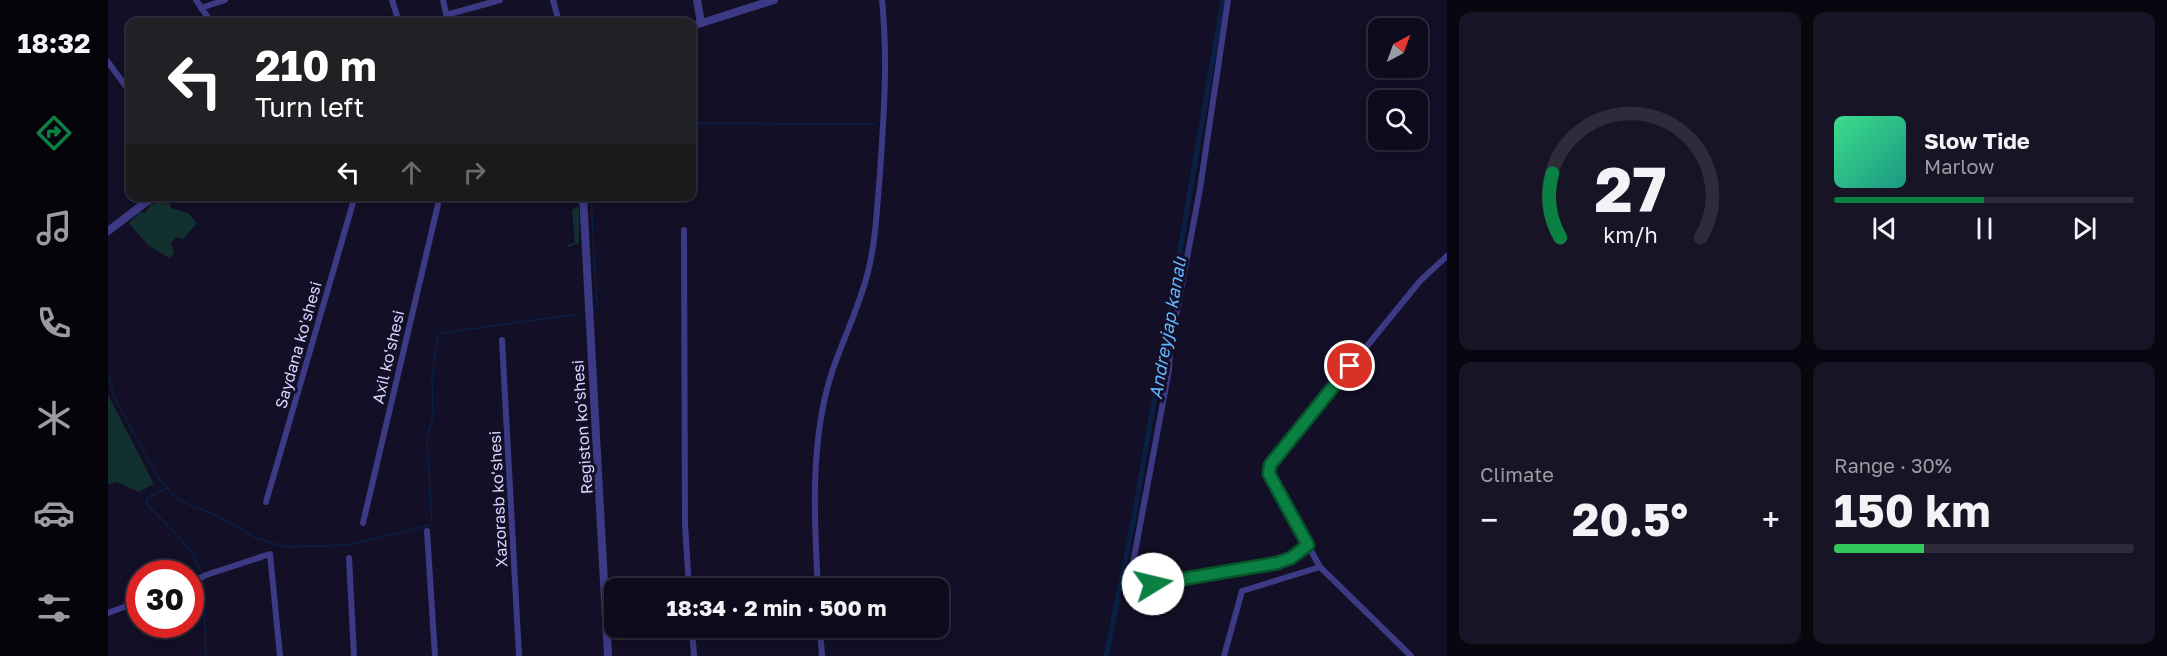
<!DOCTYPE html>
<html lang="en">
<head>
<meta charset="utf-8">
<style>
	body { margin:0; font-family:"Golos Text",sans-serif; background:#171425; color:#f1f3f6; height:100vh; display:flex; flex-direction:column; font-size:22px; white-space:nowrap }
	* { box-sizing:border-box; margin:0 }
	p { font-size:20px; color:#9b9ba3 }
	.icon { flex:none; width:33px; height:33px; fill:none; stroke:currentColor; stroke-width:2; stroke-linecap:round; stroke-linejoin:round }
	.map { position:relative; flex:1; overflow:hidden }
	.sheet { display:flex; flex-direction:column; gap:12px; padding:12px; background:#08060f; width:720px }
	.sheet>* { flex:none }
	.hud { position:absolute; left:18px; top:18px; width:570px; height:183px; border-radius:12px; box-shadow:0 3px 9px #0003,0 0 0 2px #2e2b3b; background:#202124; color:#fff; overflow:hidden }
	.needle { width:39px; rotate:41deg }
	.buttons { position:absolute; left:1260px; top:18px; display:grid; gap:12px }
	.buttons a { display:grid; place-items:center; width:60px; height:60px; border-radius:12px; background:#0e0b1c; box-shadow:0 3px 9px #0003,0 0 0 2px #2e2b3b; font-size:30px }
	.speed { position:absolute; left:18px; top:560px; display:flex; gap:12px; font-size:30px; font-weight:700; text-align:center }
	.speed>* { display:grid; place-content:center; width:78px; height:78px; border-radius:50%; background:#0e0b1c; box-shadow:0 3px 9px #0003,0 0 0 2px #2e2b3b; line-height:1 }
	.speed .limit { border:9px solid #d22; background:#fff; color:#111 }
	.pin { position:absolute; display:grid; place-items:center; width:51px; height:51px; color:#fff; margin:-26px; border:3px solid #fff; border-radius:50%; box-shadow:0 2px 6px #0007 }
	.me { position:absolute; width:66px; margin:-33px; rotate:81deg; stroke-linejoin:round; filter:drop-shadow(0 0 4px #0008) }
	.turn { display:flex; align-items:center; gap:21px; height:126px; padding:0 30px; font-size:27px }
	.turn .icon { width:78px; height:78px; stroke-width:2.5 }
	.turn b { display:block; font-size:42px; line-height:51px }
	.lanes { display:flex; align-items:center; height:57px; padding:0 30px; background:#0003; justify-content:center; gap:30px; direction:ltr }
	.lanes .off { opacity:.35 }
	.big { font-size:45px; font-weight:700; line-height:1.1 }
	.sheet .tile { flex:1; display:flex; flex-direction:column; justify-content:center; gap:9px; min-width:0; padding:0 21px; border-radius:12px; background:#171425 }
	.sheet .dial { align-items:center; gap:0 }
	.dial svg { height:156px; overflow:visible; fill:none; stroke:#2e2b3b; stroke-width:7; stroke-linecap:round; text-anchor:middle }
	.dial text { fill:#f1f3f6; stroke:none }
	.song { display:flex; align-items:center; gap:18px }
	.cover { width:72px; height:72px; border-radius:9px; background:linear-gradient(135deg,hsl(150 70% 55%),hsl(170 70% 35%)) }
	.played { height:6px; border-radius:3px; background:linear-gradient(90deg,#0b8043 50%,#2e2b3b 50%) }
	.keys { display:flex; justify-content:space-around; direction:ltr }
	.heat { display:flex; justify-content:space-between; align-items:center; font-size:33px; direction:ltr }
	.charge { height:9px; border-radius:4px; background:linear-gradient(90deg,#34c759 30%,#2e2b3b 0) }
	.sheet .tiles { flex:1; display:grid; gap:12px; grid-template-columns:repeat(2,1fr) }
	.trip { position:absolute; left:496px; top:578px; width:345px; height:60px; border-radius:12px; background:#0e0b1c; box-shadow:0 3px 9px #0003,0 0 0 2px #2e2b3b; font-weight:700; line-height:60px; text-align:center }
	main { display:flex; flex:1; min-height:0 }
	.menu { display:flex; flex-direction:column; width:108px; justify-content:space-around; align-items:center; background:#06040b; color:#9b9ba3 }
	.menu .icon { width:42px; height:42px }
	.menu .on { color:#0b8043 }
	.menu b { font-size:27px; color:#f1f3f6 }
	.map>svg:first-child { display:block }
</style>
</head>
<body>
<main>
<nav class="menu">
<b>18:32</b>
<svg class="icon on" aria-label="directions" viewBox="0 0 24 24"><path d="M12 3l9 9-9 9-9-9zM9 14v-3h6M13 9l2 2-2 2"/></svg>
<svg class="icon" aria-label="music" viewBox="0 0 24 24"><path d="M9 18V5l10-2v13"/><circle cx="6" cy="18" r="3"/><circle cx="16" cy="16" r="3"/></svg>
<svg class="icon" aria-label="phone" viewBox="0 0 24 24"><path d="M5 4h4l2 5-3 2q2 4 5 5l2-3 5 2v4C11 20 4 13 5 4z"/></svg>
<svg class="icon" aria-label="climate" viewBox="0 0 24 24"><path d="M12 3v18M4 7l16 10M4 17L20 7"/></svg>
<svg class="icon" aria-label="car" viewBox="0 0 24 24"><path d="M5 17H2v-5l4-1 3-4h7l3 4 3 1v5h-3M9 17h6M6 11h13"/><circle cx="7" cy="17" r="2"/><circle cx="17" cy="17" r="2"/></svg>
<svg class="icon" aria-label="filters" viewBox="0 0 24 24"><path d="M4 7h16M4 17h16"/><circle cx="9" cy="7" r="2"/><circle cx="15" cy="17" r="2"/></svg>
</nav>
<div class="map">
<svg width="1339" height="656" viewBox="0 0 1339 656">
	<rect width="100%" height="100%" fill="#130f26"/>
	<g fill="#12302f">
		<path d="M57,199L61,200L63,208L80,213L89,223L75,239L68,237L63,243L66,254L61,258L40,245L21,223L32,212L37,213L41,206Z"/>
		<path d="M469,207L471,208V243L460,247L459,245L467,243L464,210Z"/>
		<path d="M0,395L46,484L31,492L9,482L0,484Z"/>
	</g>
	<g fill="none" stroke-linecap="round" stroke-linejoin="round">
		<g stroke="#0a1f44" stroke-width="1.5">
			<path d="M584,123L768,124"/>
			<path d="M483,196L485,234"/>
			<path d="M485,238L489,306L485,309"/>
			<path d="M0,374L7,399L51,479L70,500L112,517L146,537L176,547L240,545L324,525L319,437L325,417L324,377L329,338L333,333L471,314"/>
			<path d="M58,488L39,498L38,503L82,549L93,572"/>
			<path d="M95,581L98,656"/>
		</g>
		<path stroke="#0a1f44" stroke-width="5" d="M998,656L1026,517L1115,0"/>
		<g stroke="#3d3a85" stroke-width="6">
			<path d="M88,0L103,22"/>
			<path d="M284,0L291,22"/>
			<path d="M335,0L340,22"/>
			<path d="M445,0L451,22"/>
			<path d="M1120,0L1092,189L1062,348L1061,370L1022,579C1064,587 1109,574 1150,564C1160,562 1171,563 1181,559C1188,556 1194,550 1200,545"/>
			<path d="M93,8L117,0"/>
			<path d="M338,15L392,0"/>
			<path d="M0,62L22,92"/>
			<path d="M576,230L577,524L581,588"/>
			<path d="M394,340L411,656"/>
			<path d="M158,502L247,196"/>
			<path d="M255,523L332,196"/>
			<path d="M319,531L327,656"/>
			<path d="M241,558L246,656"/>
			<path d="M1212,567L1161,474L1162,465L1312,281L1339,256"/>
			<path d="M82,583L98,575L162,554L172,656"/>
			<path d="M710,588C706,518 702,443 723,375C734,341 751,308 760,272C768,240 769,206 772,173C776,114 780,58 774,0"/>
			<path d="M0,613L32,601"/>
			<path d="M584,627L586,656"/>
			<path d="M712,627L714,656"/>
			<path d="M1116,656L1134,591L1212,567L1303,656"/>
		</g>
		<g stroke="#3d3a85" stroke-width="8">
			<path d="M589,0L593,23"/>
			<path d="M584,26L666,0"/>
			<path d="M475,196L500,656"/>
			<path d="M0,231L38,202L50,196"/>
		</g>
	</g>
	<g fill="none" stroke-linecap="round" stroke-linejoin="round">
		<g stroke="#07532c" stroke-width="15">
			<path id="route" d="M1045,584L1169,563L1183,558L1200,545L1161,474L1162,465L1242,366"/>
		</g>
		<use href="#route" stroke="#0b8043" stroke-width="10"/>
	</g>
	<g text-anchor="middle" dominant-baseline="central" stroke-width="6" stroke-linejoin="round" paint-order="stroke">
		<g font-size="16" fill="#d9d4ff" stroke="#130f26">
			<text transform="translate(190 345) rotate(-74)">Saydana ko'shesi</text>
			<text transform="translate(280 357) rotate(-77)">Axil ko'shesi</text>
			<text transform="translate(474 427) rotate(-94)">Registon ko'shesi</text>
			<text transform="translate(390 499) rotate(-93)">Xazorasb ko'shesi</text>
		</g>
		<g font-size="18" font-style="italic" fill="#62b6ff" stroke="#130f26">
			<text transform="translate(1059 328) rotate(-80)">Andreyjap kanalı</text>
		</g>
	</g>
</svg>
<div class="buttons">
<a><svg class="needle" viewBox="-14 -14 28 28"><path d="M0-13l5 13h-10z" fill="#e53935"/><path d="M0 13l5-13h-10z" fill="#9b9ba3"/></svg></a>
<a><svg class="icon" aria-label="search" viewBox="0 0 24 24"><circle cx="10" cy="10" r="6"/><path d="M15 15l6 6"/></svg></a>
</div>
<div class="speed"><div class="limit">30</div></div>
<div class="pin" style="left:1242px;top:366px;background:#d93025"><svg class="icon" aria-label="arrive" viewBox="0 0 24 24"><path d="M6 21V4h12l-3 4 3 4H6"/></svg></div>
<svg class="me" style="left:1045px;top:584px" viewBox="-20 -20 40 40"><circle r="19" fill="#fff"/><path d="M0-13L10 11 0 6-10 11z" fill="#0b8043"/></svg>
<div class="trip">18:34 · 2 min · 500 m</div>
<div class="hud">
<div class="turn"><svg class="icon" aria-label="left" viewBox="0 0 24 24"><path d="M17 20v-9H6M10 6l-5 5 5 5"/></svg><div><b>210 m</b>Turn left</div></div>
<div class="lanes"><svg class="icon" aria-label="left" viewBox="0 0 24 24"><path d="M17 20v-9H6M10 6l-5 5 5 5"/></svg><svg class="icon off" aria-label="ahead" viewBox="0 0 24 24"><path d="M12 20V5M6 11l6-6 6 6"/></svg><svg class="icon off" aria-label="right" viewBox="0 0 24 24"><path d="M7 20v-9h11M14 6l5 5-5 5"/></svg></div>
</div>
</div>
<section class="sheet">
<div class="tiles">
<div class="tile dial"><svg viewBox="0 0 100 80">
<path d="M14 69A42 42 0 1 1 86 69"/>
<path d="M14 69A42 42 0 0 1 10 36" stroke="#0b8043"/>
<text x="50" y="56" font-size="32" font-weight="700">27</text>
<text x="50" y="72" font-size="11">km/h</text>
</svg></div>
<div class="tile">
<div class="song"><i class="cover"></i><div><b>Slow Tide</b><p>Marlow</p></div></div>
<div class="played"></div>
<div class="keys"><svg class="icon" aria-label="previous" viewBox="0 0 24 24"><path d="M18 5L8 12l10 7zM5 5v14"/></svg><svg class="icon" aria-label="pause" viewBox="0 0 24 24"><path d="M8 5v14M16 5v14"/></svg><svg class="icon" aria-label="next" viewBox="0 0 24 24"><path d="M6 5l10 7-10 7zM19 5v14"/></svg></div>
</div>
<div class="tile"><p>Climate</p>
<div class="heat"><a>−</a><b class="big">20.5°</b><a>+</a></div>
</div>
<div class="tile"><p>Range · 30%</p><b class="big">150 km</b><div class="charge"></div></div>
</div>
</section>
</main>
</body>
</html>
